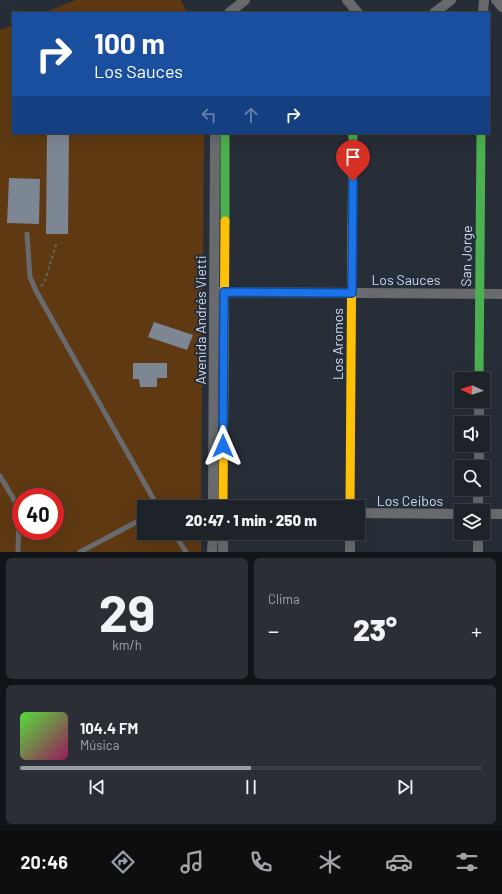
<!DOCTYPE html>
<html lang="es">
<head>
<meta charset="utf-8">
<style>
	body { margin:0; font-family:Barlow,sans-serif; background:#2b2f35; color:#f1f3f6; height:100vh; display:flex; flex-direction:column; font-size:15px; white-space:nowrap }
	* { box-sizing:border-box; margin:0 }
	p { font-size:13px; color:#a1a4a8 }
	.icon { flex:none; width:22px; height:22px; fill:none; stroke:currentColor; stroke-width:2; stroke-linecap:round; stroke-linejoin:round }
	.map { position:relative; height:552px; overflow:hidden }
	.panel { display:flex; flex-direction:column; gap:6px; padding:6px; background:#101317; flex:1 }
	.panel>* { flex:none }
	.hud { position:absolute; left:12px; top:12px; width:478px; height:122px; border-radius:0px; box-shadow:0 4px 16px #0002,0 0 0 1px #3c3f46; background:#1a4fa0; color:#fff; overflow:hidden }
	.needle { width:26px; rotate:273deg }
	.fabs { position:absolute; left:454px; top:372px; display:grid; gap:8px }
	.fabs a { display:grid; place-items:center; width:36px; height:36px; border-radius:0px; background:#1e2229; box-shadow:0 4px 16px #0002,0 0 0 1px #3c3f46; font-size:20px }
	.speed { position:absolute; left:12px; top:488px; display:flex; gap:8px; font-size:20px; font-weight:700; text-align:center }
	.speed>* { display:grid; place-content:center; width:52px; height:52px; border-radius:50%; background:#1e2229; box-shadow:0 4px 16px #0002,0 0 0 1px #3c3f46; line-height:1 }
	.speed .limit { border:6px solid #d22; background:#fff; color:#111 }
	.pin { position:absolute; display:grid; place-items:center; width:34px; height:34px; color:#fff; margin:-41px -17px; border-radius:50% 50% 50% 0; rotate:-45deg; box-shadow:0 0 4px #0007 }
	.pin .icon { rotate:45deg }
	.me { position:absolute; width:44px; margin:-22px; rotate:0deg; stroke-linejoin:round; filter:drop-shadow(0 0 3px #0008) }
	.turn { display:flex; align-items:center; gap:14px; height:84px; padding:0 16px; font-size:18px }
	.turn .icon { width:52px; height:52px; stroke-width:2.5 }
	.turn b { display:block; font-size:28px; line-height:34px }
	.lanes { display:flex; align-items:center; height:38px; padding:0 16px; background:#0003; justify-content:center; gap:20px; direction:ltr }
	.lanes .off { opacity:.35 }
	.big { font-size:30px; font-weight:800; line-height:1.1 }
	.panel .widget { flex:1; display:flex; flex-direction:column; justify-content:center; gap:6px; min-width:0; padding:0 14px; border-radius:6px; background:#2b2f35 }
	.panel .dial { align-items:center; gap:0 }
	.dial b { font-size:52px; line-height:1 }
	.song { display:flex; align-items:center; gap:12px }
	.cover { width:48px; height:48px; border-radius:6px; background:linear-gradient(135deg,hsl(110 70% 55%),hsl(330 70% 35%)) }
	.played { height:4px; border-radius:2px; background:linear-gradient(90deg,#979ea8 50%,#3c3f46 50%) }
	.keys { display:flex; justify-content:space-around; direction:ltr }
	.heat { display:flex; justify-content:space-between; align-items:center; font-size:22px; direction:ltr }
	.panel .tiles { flex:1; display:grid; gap:6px; grid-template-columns:1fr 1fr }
	.widget:last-child { grid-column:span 2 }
	.trip { position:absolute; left:137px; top:500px; width:228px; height:40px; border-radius:0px; background:#1e2229; box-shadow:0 4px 16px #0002,0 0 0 1px #3c3f46; font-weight:800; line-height:40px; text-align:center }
	.dock { display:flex; height:64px; justify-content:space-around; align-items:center; background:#0c0e10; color:#a1a4a8 }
	.dock .icon { width:28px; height:28px }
	.dock .current { color:#979ea8 }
	.dock b { font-size:18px; color:#f1f3f6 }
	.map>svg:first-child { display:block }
</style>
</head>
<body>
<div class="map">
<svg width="502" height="552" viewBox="0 0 502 552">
	<rect width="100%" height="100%" fill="#282e37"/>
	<g fill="#5e3912" fill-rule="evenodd">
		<path d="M76,0H181L187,13H43Z"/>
		<path d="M13,25V133H204L201,507H144V533H201V552H0V30ZM21,497H55V531H21Z"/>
	</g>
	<g fill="#7d8794">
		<path d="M47,133H69L68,234H46Z"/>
		<path d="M9,178L40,179L39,224L7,223Z"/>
		<path d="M154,322L193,335L187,350L148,337Z"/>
		<path d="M133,363H167V378H157V387H140L139,379H133Z"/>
	</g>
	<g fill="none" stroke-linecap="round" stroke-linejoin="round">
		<path stroke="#64676d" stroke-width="2" stroke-dasharray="3 3" stroke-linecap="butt" d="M41,286L44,283L57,242"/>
		<g stroke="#686a6d" stroke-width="5">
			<path d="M27,234L30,277L36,291L158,507"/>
			<path d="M0,476L19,508L18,552"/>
			<path d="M174,533L186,552"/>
			<path d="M80,552L144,518"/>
		</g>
		<g stroke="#686a6d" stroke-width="10">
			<path d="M347,0L358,13"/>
			<path d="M496,0L502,7"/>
			<path d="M229,13L245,0"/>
			<path d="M434,13L451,0"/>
			<path d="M483,13L484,0"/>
			<path d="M218,292L502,294"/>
			<path d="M479,423V401"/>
			<path d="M479,467V445"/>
			<path d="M213,507L215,133"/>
			<path d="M478,511V489"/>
			<path d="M358,513L461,514"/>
			<path d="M483,514H502"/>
			<path d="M212,552L213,533"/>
			<path d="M223,552V533"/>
			<path d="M350,552V533"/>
			<path d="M478,552V533"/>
		</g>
		<g stroke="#4caf50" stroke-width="9">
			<path d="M225,221V133"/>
			<path d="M352,226L353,133"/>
			<path d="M479,379L481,133"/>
		</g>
		<g stroke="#ffc107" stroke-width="9">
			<path d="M223,507L225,221"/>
			<path d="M350,507L352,226"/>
		</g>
	</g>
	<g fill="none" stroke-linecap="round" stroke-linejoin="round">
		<g stroke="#114b97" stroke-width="10">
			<path id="route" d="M223,446L224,292L352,293L353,181"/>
		</g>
		<use href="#route" stroke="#1a73e8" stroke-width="7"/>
	</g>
	<g text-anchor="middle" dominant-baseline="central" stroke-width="4" stroke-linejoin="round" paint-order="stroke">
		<g font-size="14" fill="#d3dae5" stroke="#222d3d">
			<text transform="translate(466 256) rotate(-89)">San Jorge</text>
			<text x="406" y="279">Los Sauces</text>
			<text transform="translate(200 320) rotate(-90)">Avenida Andrés Vietti</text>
			<text transform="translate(337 344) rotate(-90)">Los Aromos</text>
			<text x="410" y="500">Los Ceibos</text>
		</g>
	</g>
</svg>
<div class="fabs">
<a><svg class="needle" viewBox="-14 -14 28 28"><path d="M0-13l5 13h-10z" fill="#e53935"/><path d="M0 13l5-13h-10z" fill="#a1a4a8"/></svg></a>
<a><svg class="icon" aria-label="sound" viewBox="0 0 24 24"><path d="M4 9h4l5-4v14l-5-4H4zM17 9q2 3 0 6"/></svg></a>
<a><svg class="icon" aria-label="search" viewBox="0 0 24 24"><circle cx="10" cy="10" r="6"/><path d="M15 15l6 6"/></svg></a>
<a><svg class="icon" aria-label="layers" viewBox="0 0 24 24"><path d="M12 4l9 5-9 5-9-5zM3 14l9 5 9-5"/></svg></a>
</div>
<div class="speed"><div class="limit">40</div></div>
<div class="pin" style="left:353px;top:181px;background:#d93025"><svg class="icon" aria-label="arrive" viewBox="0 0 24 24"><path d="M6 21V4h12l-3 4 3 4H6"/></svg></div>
<svg class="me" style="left:223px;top:446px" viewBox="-20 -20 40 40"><path d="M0-17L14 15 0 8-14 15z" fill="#1a73e8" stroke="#fff" stroke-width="4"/></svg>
<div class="trip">20:47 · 1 min · 250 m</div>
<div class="hud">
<div class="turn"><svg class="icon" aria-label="right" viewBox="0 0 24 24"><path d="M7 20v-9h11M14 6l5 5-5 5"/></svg><div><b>100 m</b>Los Sauces</div></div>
<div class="lanes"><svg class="icon off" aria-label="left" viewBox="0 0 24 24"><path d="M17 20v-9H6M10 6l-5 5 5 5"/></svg><svg class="icon off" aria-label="ahead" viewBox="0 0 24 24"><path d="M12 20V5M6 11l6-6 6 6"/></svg><svg class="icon" aria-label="right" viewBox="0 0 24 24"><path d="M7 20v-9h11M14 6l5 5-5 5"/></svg></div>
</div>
</div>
<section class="panel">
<div class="tiles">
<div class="widget dial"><b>29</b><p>km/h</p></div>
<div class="widget"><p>Clima</p>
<div class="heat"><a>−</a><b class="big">23°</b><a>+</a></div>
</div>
<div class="widget">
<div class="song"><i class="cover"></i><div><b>104.4 FM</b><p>Música</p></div></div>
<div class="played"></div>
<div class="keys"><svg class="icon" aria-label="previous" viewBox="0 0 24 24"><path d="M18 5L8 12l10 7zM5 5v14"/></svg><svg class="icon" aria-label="pause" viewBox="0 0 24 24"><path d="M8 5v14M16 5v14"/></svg><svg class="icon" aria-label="next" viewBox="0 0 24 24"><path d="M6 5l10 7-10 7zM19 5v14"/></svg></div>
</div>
</div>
</section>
<nav class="dock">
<b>20:46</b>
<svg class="icon current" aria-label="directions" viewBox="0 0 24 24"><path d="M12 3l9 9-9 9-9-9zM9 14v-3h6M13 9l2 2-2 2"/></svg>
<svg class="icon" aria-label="music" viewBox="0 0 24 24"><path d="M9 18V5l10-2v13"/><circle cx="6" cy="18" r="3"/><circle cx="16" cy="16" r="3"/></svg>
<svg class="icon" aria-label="phone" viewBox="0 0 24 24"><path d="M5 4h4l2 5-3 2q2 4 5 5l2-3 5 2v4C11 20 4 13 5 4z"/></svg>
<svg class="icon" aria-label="climate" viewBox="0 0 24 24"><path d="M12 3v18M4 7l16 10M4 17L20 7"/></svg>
<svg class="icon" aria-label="car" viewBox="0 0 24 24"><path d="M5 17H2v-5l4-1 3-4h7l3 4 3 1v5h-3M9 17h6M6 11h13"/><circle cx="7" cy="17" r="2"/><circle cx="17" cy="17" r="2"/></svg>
<svg class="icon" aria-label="filters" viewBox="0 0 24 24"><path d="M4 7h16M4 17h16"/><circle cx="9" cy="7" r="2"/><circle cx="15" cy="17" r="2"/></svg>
</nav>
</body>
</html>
